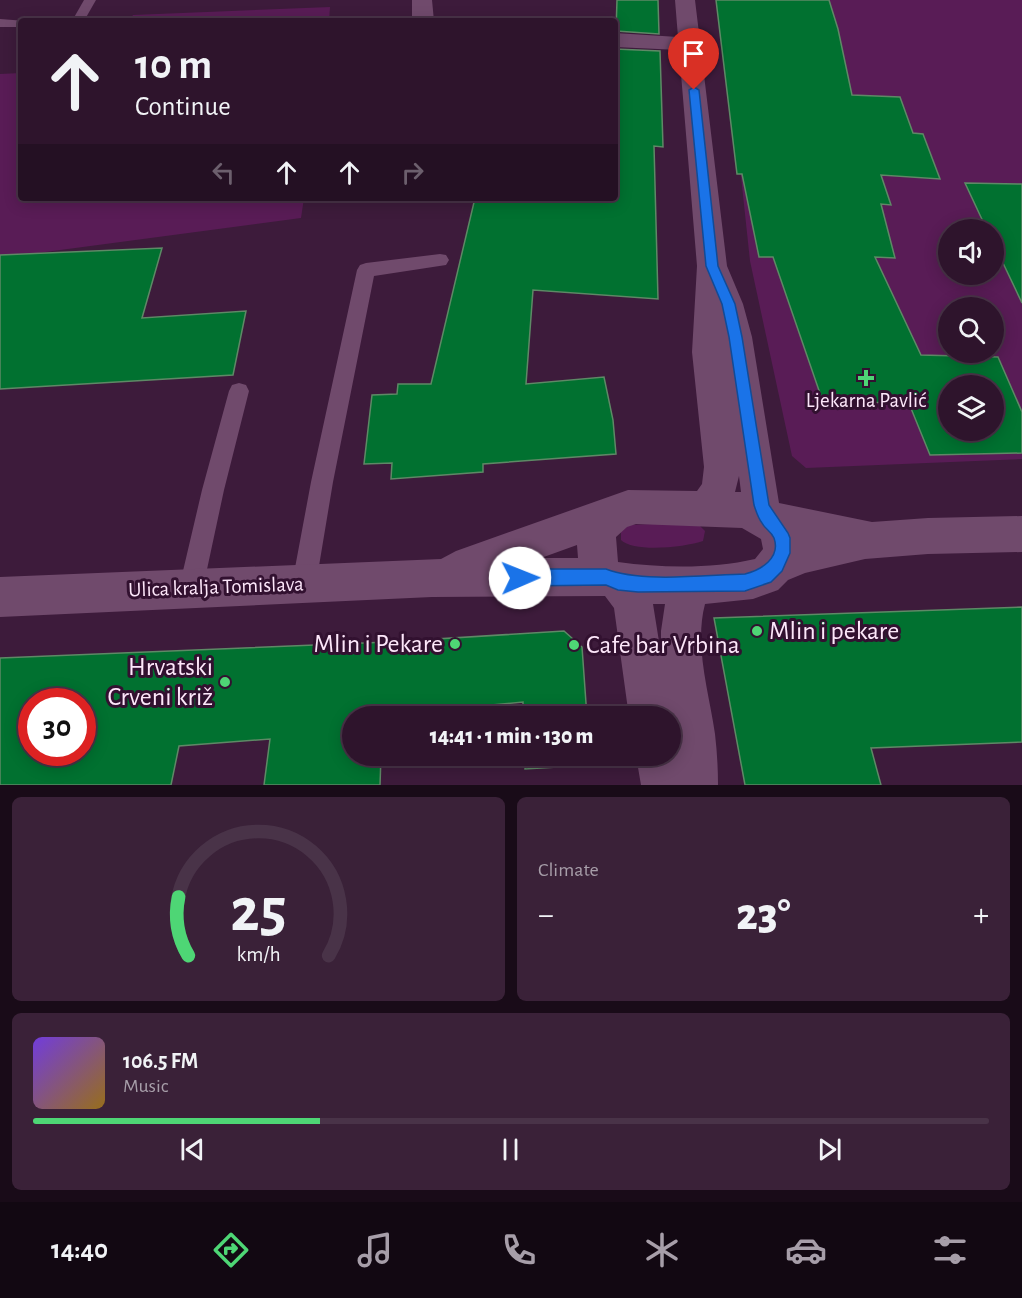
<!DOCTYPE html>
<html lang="en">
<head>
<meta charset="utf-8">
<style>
	body { margin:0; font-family:"Alegreya Sans",sans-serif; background:#3a2138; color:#f1f3f6; height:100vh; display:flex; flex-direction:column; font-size:22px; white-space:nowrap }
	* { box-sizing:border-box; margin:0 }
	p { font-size:20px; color:#a79ea9 }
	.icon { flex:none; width:33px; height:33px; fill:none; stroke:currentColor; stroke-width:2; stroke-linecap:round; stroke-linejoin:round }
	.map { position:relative; height:785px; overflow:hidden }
	.details { display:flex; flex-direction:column; gap:12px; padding:12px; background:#190b18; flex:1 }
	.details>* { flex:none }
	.hud { position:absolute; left:18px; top:18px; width:600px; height:183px; border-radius:6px; box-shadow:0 3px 15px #0003,0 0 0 2px #493348; background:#2e142c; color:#f1f3f6; overflow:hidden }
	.fabs { position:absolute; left:938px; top:219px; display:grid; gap:12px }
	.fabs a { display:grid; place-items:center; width:66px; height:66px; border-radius:50%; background:#2e142c; box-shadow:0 3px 15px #0003,0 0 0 2px #493348; font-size:30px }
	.speed { position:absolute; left:18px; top:688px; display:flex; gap:12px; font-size:30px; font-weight:700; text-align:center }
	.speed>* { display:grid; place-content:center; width:78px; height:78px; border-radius:50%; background:#2e142c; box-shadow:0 3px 15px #0003,0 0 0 2px #493348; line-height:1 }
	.speed .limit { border:9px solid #d22; background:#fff; color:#111 }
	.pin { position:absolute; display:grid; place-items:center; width:51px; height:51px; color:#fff; margin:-62px -26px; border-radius:50% 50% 50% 0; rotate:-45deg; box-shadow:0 0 6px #0007 }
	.pin .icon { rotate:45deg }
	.me { position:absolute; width:66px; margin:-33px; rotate:89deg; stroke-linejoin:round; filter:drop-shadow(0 0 4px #0008) }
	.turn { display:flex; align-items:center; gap:21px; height:126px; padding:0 18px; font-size:27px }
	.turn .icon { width:78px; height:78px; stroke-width:2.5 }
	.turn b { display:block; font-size:42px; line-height:51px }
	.lanes { display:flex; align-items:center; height:57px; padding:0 18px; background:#0003; justify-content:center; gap:30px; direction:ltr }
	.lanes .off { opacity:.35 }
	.big { font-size:45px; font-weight:800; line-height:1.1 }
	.details .widget { flex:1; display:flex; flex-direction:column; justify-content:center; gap:9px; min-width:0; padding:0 21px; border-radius:9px; background:#3a2138 }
	.details .dial { align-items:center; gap:0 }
	.dial svg { height:156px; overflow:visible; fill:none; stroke:#493348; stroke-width:7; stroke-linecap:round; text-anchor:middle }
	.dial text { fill:#f1f3f6; stroke:none }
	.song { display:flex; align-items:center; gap:18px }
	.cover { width:72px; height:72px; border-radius:9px; background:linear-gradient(135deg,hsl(260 70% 55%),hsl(40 70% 35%)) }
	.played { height:6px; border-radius:3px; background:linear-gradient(90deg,#4ed675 30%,#493348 30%) }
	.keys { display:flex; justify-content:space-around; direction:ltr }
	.heat { display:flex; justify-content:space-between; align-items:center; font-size:33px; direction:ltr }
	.details .tiles { flex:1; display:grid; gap:12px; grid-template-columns:1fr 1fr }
	.widget:last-child { grid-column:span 2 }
	.trip { position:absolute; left:342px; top:706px; width:339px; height:60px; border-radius:30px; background:#2e142c; box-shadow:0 3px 15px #0003,0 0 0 2px #493348; font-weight:800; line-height:60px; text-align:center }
	.dock { display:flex; height:96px; justify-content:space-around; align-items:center; background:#120812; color:#a79ea9 }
	.dock .icon { width:42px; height:42px }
	.dock .active { color:#4ed675 }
	.dock b { font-size:27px; color:#f1f3f6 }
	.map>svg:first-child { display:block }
</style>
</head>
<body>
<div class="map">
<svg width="1022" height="785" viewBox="0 0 1022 785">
	<rect width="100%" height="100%" fill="#3d1b3b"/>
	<g fill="#591c56" fill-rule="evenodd">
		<path d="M719,0H1022V459L806,468L792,456L750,261L731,82ZM948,230H993V274H948ZM948,308H993V352H948ZM948,386H993V430H948Z"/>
		<path d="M330,7L329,21H129L133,15Z"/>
		<path d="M21,73V198H304L301,218L0,258V74Z"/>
		<path d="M677,523H697L705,531L703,541C686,547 634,553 621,540V531L627,525Z"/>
	</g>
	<g fill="#017130" stroke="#5e8966" stroke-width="1.5" fill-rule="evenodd">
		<path d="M617,0H658L659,34L616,31Z"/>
		<path d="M716,0H829L838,29L852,95L900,97L913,133L923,134L940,179L881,175L891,205L881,204L895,258L875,257L921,355L998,357L1022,412V453L930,455L908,401L824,405L773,257H759L742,174H737ZM948,386H993V430H948Z"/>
		<path d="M615,49L660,51L663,147L654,146L658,299L533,290L526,384L604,377L613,420L616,454L483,464V472L391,479L392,463L364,464L372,395L397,394L398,384H431L475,198H615Z"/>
		<path d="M965,183L1022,184V303L993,242V230H987Z"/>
		<path d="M162,248L142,318L246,311L233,375L0,389V255Z"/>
		<path d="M1022,607V742L871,748L881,785H745L714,618Z"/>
		<path d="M564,631L582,647L587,717H523V702L384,715V717H352V756H381L380,785H264L270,739L179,746L171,785H0V658L388,642ZM32,702H82V753H32Z"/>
		<path d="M525,756H590L591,765L525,769Z"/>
	</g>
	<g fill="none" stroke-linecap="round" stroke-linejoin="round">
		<g fill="#704a6c" fill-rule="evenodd">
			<path d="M84,0H96L84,21H72Z"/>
			<path d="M0,19L26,21H21V27H0Z"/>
			<path d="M440,254L446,255L449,260L446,265L374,276L333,482L316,584L312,592L304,596L296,592L292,584L311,482L357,270L360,265L366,263Z"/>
			<path d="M239,383L246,385L249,391L224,490L203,588L199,596L191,600L183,596L179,588L202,490L229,391L232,385Z"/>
		</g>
		<g fill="#704a6c" fill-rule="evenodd">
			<path d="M412,0H432L434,21H412Z"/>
			<path d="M675,0H695L727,266L743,304L752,337L779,503L872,522L928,518L1022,516V552L928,554L865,559L805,573L788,580L778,590L753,599L705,604C694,646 709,692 715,734C717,751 718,768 718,785H641L636,756H670V717H629L614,608L605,596L432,597L0,617V577L441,559L456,551L628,490L697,491L702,484L704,467L692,352L697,266L679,50L615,47V33L678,37ZM739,476L741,492H735ZM636,524L742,528L761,539L763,549L755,559C712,569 662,568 618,562L616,537L627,527ZM577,545L578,558H541ZM653,604H665L661,631V654Z"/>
		</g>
	</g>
	<path fill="#1a73e8" stroke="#114b97" stroke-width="1.5" d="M694,87L699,90L718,266L735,304L742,337L769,505L788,533L790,538V553L782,571L771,582L745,591L638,592L618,590L606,585L520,586L514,583L512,578L514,572L520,569H606C642,583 705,575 745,574C761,570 781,558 774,538C771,531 765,529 762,523C758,518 756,511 754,505L729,337L722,304L706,266L689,90Z"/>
	<g fill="#4ed675" stroke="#321130" stroke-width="2">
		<path d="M863 369h6v6h6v6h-6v6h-6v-6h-6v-6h6z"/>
		<circle cx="757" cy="631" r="6"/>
		<circle cx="455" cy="644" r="6"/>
		<circle cx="574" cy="645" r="6"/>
		<circle cx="225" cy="682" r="6"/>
	</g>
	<g text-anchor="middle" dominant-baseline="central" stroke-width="6" stroke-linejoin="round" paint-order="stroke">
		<g font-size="21" fill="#fde7fa" stroke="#321130">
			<text x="866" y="400">Ljekarna Pavlić</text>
		</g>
		<g font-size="21" fill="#fde7fa" stroke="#321130">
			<text transform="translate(216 587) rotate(-2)">Ulica kralja Tomislava</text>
		</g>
		<g font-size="26" fill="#fde7fa" stroke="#321130" text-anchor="start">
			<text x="769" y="631">Mlin i pekare</text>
			<text x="443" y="644" text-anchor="end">Mlin i Pekare</text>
			<text x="586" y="645">Cafe bar Vrbina</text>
			<text x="213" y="667" text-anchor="end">Hrvatski<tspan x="213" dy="30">Crveni križ</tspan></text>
		</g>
	</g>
</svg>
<div class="fabs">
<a><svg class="icon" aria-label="sound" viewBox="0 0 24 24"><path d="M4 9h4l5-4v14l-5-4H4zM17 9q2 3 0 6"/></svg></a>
<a><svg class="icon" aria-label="search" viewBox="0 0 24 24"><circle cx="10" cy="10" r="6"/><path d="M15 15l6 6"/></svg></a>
<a><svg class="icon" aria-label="layers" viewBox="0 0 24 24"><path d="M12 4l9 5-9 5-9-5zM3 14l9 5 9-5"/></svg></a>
</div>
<div class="speed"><div class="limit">30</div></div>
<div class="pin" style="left:694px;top:90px;background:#d93025"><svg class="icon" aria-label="arrive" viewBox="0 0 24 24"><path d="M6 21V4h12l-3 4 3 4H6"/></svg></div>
<svg class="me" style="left:520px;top:578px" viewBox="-20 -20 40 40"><circle r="19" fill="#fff"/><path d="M0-13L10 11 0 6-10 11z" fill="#1a73e8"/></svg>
<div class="trip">14:41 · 1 min · 130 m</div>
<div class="hud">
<div class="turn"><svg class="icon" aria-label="ahead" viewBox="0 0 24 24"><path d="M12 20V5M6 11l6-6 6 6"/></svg><div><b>10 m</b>Continue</div></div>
<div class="lanes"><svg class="icon off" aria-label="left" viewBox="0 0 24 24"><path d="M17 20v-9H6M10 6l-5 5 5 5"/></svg><svg class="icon" aria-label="ahead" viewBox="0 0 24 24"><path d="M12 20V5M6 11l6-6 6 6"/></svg><svg class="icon" aria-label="ahead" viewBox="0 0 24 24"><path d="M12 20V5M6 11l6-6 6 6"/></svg><svg class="icon off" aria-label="right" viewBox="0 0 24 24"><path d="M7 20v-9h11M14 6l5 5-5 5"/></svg></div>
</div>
</div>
<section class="details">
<div class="tiles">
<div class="widget dial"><svg viewBox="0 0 100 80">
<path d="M14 69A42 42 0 1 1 86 69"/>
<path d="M14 69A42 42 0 0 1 9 39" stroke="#4ed675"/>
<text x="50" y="56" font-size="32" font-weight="700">25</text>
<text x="50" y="72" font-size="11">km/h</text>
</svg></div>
<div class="widget"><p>Climate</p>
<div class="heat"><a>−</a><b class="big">23°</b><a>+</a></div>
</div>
<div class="widget">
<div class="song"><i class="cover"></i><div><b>106.5 FM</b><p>Music</p></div></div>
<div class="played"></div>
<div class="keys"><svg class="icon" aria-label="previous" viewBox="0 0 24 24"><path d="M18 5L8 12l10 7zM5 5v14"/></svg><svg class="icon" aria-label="pause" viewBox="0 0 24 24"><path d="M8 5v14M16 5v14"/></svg><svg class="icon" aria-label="next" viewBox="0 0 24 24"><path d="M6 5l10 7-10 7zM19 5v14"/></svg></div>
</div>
</div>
</section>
<nav class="dock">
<b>14:40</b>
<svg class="icon active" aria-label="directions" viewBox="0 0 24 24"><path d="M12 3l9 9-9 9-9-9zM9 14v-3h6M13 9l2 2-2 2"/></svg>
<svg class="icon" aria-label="music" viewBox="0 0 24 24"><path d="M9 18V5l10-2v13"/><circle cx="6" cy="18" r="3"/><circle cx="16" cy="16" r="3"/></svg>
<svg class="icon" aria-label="phone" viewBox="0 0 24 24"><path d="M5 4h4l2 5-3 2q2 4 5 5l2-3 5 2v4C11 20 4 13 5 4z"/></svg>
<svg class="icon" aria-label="climate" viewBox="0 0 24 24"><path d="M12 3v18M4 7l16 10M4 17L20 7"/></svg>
<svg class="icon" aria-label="car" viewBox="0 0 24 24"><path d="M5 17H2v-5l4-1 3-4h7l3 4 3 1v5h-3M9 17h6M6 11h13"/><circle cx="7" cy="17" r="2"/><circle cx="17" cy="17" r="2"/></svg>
<svg class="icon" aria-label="filters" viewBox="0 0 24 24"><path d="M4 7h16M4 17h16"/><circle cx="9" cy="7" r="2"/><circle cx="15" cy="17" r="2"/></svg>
</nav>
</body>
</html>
